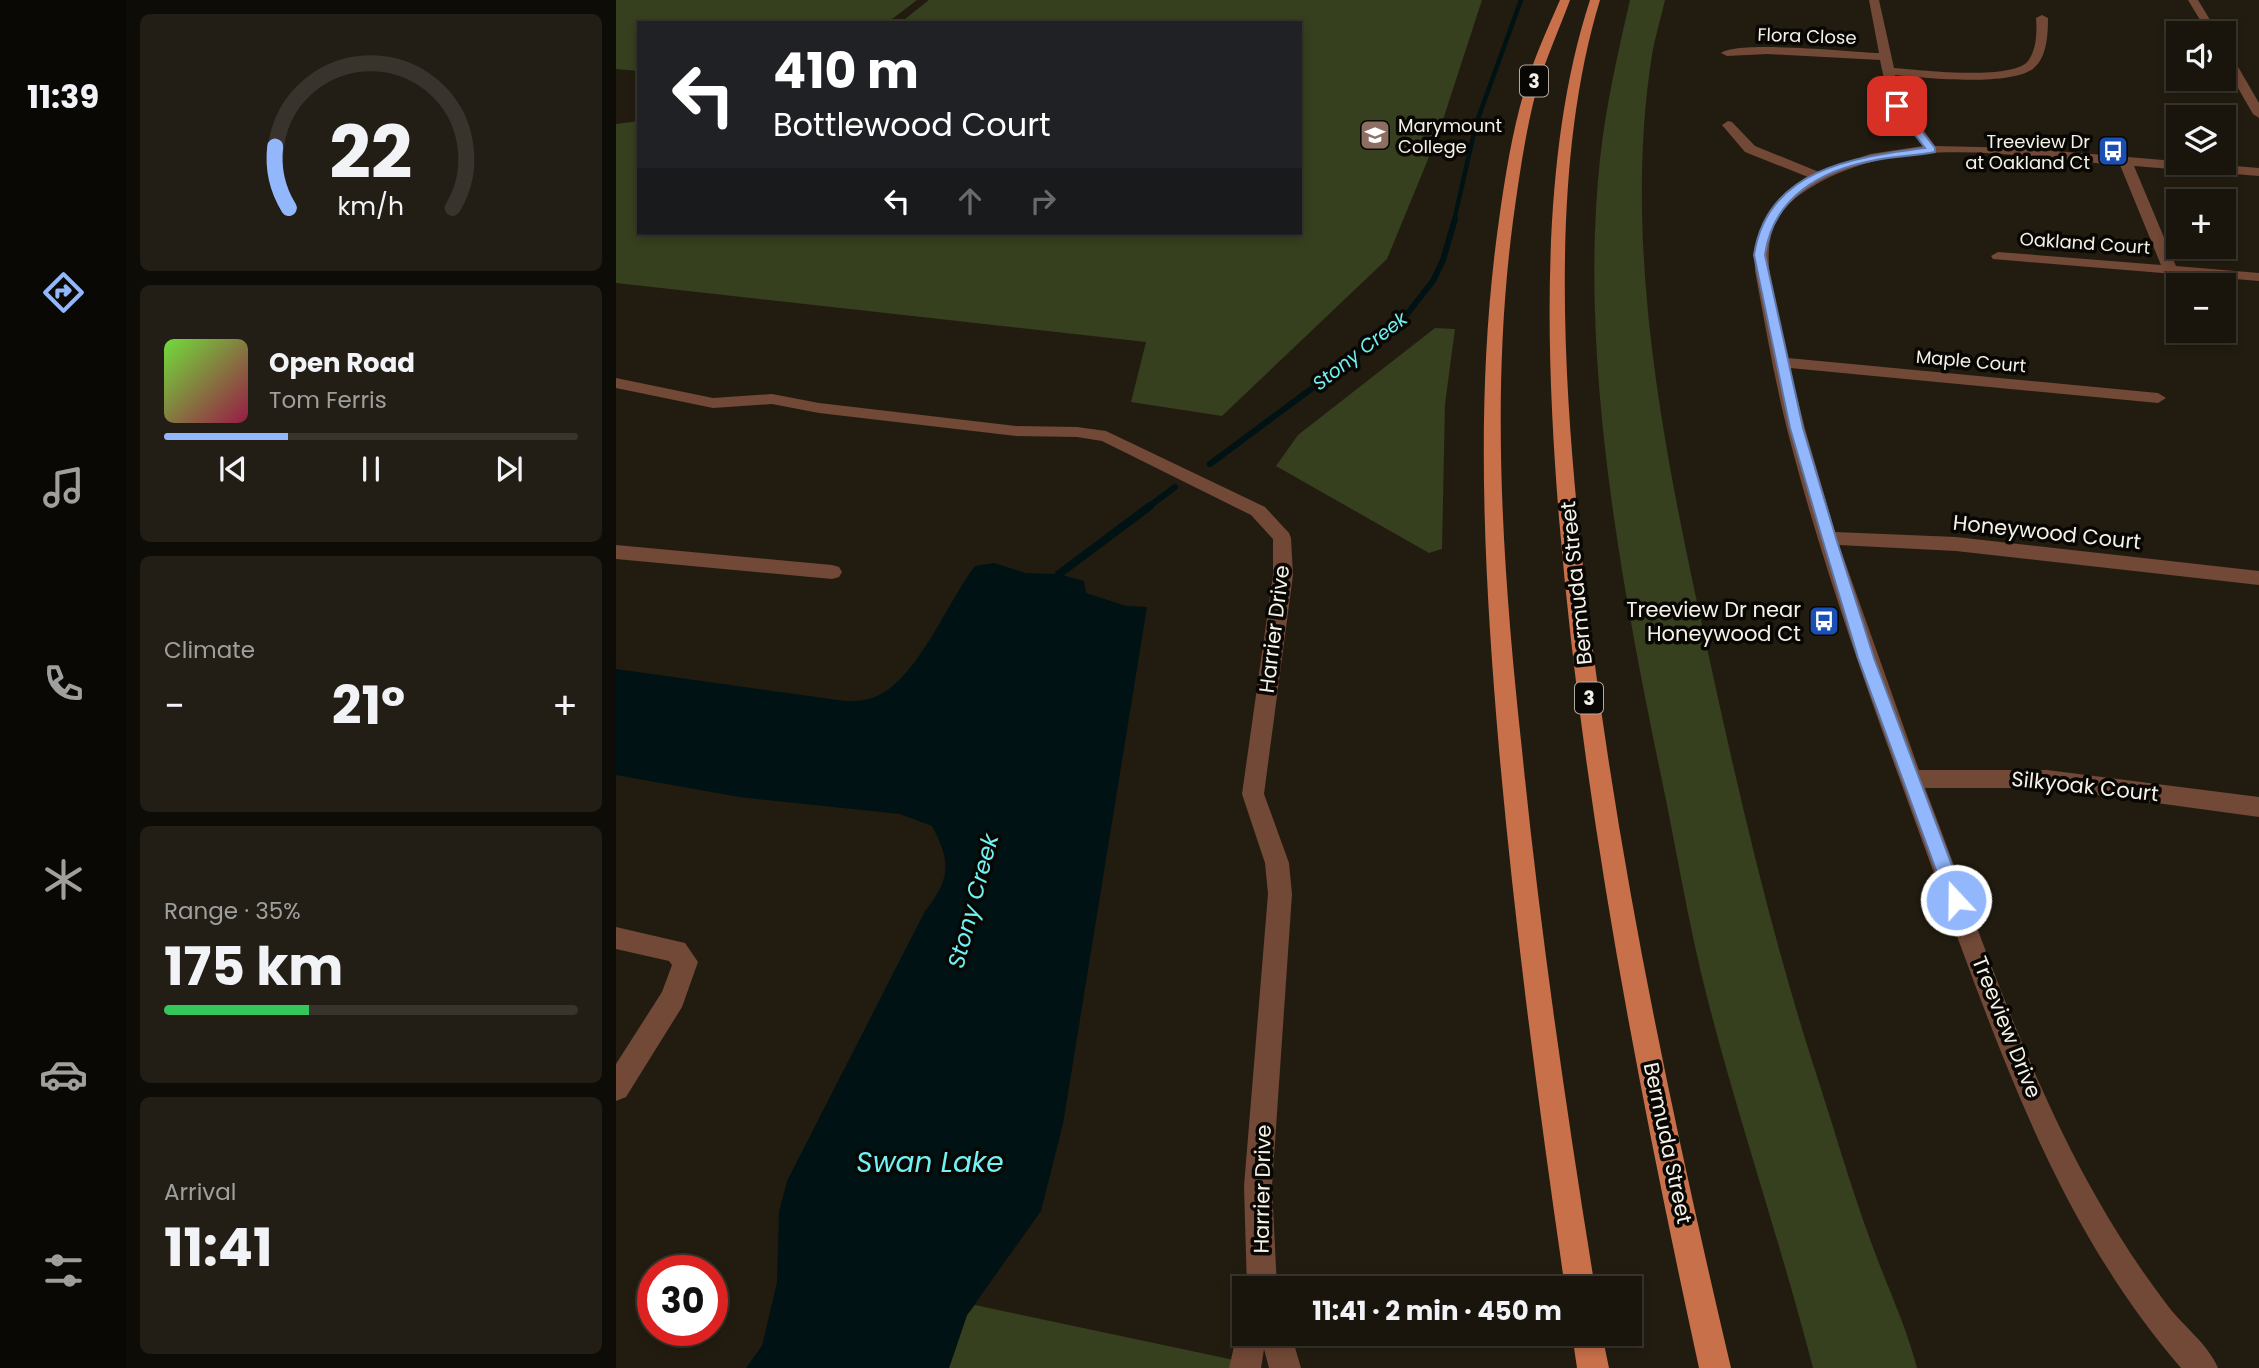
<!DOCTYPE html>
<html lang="en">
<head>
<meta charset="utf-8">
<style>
	body { margin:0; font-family:Poppins,sans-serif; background:#231e15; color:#f1f3f6; height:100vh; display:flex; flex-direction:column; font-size:26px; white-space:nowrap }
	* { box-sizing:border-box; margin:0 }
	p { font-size:23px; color:#9f9f9d }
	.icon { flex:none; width:38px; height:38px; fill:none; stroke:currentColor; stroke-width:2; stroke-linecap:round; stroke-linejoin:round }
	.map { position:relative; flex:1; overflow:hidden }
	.drawer { display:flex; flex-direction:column; gap:14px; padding:14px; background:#0e0c07; width:490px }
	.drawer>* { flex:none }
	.banner { position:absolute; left:21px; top:21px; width:665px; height:214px; border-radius:0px; box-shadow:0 4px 10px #0003,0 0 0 2px #38342d; background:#202124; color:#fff; overflow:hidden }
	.tools { position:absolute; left:1550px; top:21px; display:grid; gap:14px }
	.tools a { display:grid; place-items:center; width:70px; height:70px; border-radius:0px; background:#1a150c; box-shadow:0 4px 10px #0003,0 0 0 2px #38342d; font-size:35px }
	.speed { position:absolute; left:21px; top:1255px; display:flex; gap:14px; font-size:35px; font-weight:700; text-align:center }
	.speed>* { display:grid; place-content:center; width:91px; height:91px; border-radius:50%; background:#1a150c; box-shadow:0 4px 10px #0003,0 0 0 2px #38342d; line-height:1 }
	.speed .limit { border:10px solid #d22; background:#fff; color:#111 }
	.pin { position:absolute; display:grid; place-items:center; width:60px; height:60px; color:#fff; margin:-30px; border-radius:14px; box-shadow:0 4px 10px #0006 }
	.me { position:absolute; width:77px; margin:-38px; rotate:339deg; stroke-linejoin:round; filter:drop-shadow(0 0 5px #0008) }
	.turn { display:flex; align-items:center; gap:24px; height:147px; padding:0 21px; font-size:32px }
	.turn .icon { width:91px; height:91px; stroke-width:2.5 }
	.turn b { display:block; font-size:49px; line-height:60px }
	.lanes { display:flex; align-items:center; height:66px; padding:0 21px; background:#0003; justify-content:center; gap:35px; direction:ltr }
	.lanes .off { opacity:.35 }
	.big { font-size:52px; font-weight:700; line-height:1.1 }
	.drawer .widget { flex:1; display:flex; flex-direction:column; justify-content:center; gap:10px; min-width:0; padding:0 24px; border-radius:10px; background:#231e15 }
	.drawer .dial { align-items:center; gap:0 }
	.dial svg { height:182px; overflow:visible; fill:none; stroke:#38342d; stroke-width:7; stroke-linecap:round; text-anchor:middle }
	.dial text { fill:#f1f3f6; stroke:none }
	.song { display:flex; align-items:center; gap:21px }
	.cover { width:84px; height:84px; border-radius:10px; background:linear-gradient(135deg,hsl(100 70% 55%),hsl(340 70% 35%)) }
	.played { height:7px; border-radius:4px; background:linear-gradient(90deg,#92b7fd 30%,#38342d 30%) }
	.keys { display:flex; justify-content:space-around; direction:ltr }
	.heat { display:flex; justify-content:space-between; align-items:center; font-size:38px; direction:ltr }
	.charge { height:10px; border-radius:5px; background:linear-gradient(90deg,#34c759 35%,#38342d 0) }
	.trip { position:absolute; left:616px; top:1276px; width:410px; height:70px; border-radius:0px; background:#1a150c; box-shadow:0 4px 10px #0003,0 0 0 2px #38342d; font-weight:700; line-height:70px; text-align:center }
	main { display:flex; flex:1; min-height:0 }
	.tabs { display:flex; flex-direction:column; width:126px; justify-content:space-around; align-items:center; background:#0a0805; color:#9f9f9d }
	.tabs .icon { width:49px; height:49px }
	.tabs .selected { color:#92b7fd }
	.tabs b { font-size:32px; color:#f1f3f6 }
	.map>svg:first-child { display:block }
</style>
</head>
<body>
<main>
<nav class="tabs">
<b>11:39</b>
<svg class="icon selected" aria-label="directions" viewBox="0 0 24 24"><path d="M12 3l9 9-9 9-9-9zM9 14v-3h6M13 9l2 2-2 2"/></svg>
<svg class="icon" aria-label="music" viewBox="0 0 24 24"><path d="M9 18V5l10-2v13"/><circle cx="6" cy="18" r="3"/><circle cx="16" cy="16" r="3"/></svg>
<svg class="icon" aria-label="phone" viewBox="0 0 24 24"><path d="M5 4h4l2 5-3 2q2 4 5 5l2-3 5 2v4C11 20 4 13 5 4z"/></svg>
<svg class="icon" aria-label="climate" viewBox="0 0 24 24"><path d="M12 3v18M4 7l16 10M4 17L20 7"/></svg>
<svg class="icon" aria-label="car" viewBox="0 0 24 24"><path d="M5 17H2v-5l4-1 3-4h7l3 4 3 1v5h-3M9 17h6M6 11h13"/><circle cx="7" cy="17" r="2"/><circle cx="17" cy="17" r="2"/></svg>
<svg class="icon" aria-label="filters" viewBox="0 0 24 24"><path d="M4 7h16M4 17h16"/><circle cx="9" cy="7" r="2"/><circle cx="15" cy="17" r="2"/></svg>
</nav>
<section class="drawer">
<div class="widget dial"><svg viewBox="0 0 100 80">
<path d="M14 69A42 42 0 1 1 86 69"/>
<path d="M14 69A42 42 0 0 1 8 42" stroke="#92b7fd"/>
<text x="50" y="56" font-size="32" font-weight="700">22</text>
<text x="50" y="72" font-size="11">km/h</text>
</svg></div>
<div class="widget">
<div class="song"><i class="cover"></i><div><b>Open Road</b><p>Tom Ferris</p></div></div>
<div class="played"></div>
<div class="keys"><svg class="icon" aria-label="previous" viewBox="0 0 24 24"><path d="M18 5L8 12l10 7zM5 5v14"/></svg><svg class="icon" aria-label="pause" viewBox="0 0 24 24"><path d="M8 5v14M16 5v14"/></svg><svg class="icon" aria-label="next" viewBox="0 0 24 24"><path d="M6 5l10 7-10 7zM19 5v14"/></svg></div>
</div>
<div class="widget"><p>Climate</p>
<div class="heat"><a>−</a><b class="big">21°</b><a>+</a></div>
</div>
<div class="widget"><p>Range · 35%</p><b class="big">175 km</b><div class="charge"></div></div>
<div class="widget"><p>Arrival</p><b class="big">11:41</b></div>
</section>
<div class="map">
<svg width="1643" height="1368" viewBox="0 0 1643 1368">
	<rect width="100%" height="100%" fill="#221c10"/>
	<g fill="#363f1e">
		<path d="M0,0H301L271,23H23V71L0,69Z"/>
		<path d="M313,0H866L822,135L771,259L606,416L515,402L530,342L0,283V124L23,121V233H684V23H284Z"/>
		<path d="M1014,0H1049C1045,18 1039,37 1036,55C1005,251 1051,466 1093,657C1123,795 1155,933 1198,1067C1217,1125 1234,1185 1255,1242C1270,1284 1290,1325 1301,1368H1197C1165,1244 1123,1122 1091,997C1072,923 1060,846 1044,771C1004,577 963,356 984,159C990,105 1002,52 1014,0Z"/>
		<path d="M819,328L839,329L829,404L826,549L813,553L660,466L682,435Z"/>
		<path d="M359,1305L618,1360L617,1368H333L351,1315Z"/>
	</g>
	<path fill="#001213" d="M378,563L410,573L443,574L468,581L470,593L510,606L531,607L447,1124L425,1211L351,1315L333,1368H130L146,1346L161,1282L163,1212L171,1181L309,911C335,878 335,862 316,826L284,814L123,797L0,775V669L229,701C239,701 251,701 261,696C302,678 332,601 359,566Z"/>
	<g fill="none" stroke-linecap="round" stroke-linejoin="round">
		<path stroke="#001213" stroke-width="4.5" d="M838,221L860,124L905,0"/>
		<g stroke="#001213" stroke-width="6">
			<path d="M594,464L784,323L817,281L827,260L839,219"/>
			<path d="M531,508L559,487"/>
		</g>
		<path stroke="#001213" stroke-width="8" d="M441,583L443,574L534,506"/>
		<g fill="#724836" fill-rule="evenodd">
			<path d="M1253,0H1263L1278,68C1304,70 1396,81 1412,61C1421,49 1421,31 1420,18L1426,15L1432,18C1432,34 1431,57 1418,68C1395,87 1309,78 1279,75L1284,98L1319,146L1405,148L1643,168V176L1518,166L1560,266L1643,273V281L1377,259L1375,256L1382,252L1545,265L1504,165C1406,158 1297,133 1206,181C1184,193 1163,207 1156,232C1145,268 1164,322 1172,358L1542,393L1550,398L1542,403L1174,368L1189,429L1219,532L1340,537L1643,571V585L1340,551L1223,545L1303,770H1431L1643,797V817L1431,788H1309C1362,926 1408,1071 1482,1200C1503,1237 1526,1272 1552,1306C1568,1327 1592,1344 1602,1368H1565C1444,1228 1386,1058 1323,887C1268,736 1211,585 1171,429C1158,377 1149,324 1139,271C1136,228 1155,197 1192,177L1129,152L1106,125L1112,121L1116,122L1139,146L1203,172L1254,154L1307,146L1272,98L1264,60L1151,54L1111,56L1105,53C1122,40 1236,52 1263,53Z"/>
			<path d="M1572,0H1582L1602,33H1592Z"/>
			<path d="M1608,50L1614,53L1643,103V118L1637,114L1608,64Z"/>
			<path d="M0,378L97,398L156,394L203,403L400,426L461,427L490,431L649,507L673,533L675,538L677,575L648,794L673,863L676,894L656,1186L661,1288H631L628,1186L652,894L649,863L626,794L657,575V539L635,515L486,441L461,437L400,436L203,413L156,404L97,408L0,388Z"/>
			<path d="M0,545L216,565L223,567L226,572L223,577L216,579L0,559Z"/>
			<path d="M0,927L69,943L82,962L66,1007L10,1097L0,1101V1064L46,992L56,965L53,961L0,949Z"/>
			<path d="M628,1322V1334H675L685,1368H653L648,1349L645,1368H613L621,1334Z"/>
		</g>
		<g fill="#c8704a" fill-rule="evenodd">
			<path d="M944,0H954C943,30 929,60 920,92C909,134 903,178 897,221C874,396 887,574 906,750C924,930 950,1109 979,1288H949C923,1109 899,929 883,749C868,573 858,395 883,220C889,177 896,133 908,92C917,60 931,30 944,0Z"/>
			<path d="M974,0H984C936,157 946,357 962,519C990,806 1049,1087 1115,1368H1083C1022,1087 967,805 943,518C930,356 923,156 974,0Z"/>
			<path d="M956,1334H986L993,1368H961Z"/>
		</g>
	</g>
	<path fill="#92b7fd" stroke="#5f77a4" stroke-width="2" d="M1278,104H1285L1319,148V152C1300,156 1279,156 1260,160C1205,170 1157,197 1149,255L1187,428L1220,538L1258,658L1349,900L1347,905L1340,908L1334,905L1331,900L1242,658L1206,538L1174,428L1138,255C1151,169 1237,157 1309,148L1278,108Z"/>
	<defs>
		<g id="school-square" transform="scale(1.575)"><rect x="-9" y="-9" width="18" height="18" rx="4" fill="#8d6e63" stroke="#090703"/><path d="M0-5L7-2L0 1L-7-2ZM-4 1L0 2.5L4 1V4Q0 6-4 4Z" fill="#fff"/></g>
		<g id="bus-square" transform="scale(1.575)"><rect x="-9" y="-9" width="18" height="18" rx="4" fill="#1a4fb4" stroke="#090703"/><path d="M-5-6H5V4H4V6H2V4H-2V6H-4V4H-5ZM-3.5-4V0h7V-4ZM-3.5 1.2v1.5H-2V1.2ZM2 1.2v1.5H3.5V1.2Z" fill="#fff"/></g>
	</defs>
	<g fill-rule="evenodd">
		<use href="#school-square" x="759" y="135"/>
		<use href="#bus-square" x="1497" y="151"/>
		<use href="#bus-square" x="1208" y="621"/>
	</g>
	<g text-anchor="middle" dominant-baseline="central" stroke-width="7" stroke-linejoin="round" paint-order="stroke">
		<g font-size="18" fill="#f4f1e8" stroke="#090703">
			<text transform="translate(1191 36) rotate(2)">Flora Close</text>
			<text transform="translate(1469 243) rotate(4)">Oakland Court</text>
			<text transform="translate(1355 361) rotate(5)">Maple Court</text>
		</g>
		<g font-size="18" fill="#f4f1e8" stroke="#090703" text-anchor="start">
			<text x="782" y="125">Marymount<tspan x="782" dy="21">College</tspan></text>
			<text x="1474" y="141" text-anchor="end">Treeview Dr<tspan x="1474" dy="21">at Oakland Ct</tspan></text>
		</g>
		<g fill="#090703" stroke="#aeaba3" stroke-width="2">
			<rect x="904" y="65.5" width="28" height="31" rx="5"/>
			<rect x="959" y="682.5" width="28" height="31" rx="5"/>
		</g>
		<g font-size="19" font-weight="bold" fill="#f4f1e8">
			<text x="918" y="81">3</text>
			<text x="973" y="698">3</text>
		</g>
		<g font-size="19" font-style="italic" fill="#71f2f5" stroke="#090703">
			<text transform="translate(744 351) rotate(-38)">Stony Creek</text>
		</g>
		<g font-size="21" fill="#f4f1e8" stroke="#090703">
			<text transform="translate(1431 532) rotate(6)">Honeywood Court</text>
			<text transform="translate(960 583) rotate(-96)">Bermuda Street</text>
			<text transform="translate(658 629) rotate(-83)">Harrier Drive</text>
			<text transform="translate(1469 786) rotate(6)">Silkyoak Court</text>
			<text transform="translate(1391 1027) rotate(68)">Treeview Drive</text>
			<text transform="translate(1052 1143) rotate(78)">Bermuda Street</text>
			<text transform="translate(646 1189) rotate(-89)">Harrier Drive</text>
		</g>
		<g font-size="21" fill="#f4f1e8" stroke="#090703" text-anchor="end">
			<text x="1185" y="609">Treeview Dr near<tspan x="1185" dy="24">Honeywood Ct</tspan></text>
		</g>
		<g font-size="23" font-style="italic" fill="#71f2f5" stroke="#090703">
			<text transform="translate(357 901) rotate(-75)">Stony Creek</text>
		</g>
		<g font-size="28" font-style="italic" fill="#71f2f5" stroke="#090703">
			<text x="314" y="1162">Swan Lake</text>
		</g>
	</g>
</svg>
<div class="tools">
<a><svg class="icon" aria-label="sound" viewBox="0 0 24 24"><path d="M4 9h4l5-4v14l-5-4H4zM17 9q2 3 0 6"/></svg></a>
<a><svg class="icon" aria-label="layers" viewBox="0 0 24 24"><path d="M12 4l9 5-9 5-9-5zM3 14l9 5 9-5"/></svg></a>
<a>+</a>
<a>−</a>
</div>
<div class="speed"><div class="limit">30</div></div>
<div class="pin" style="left:1281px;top:106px;background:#d93025"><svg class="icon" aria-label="arrive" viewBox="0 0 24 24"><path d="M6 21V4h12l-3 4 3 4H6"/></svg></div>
<svg class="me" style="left:1340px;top:900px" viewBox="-20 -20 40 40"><circle r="17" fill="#92b7fd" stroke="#fff" stroke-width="3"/><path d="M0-11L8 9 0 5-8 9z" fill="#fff"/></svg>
<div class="trip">11:41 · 2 min · 450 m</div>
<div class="banner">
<div class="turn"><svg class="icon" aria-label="left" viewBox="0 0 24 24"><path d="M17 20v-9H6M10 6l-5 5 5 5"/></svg><div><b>410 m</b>Bottlewood Court</div></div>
<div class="lanes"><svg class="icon" aria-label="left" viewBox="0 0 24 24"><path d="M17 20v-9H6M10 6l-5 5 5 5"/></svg><svg class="icon off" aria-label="ahead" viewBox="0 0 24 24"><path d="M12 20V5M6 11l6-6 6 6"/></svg><svg class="icon off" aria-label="right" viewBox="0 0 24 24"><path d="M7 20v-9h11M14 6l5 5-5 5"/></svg></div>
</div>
</div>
</main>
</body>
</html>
